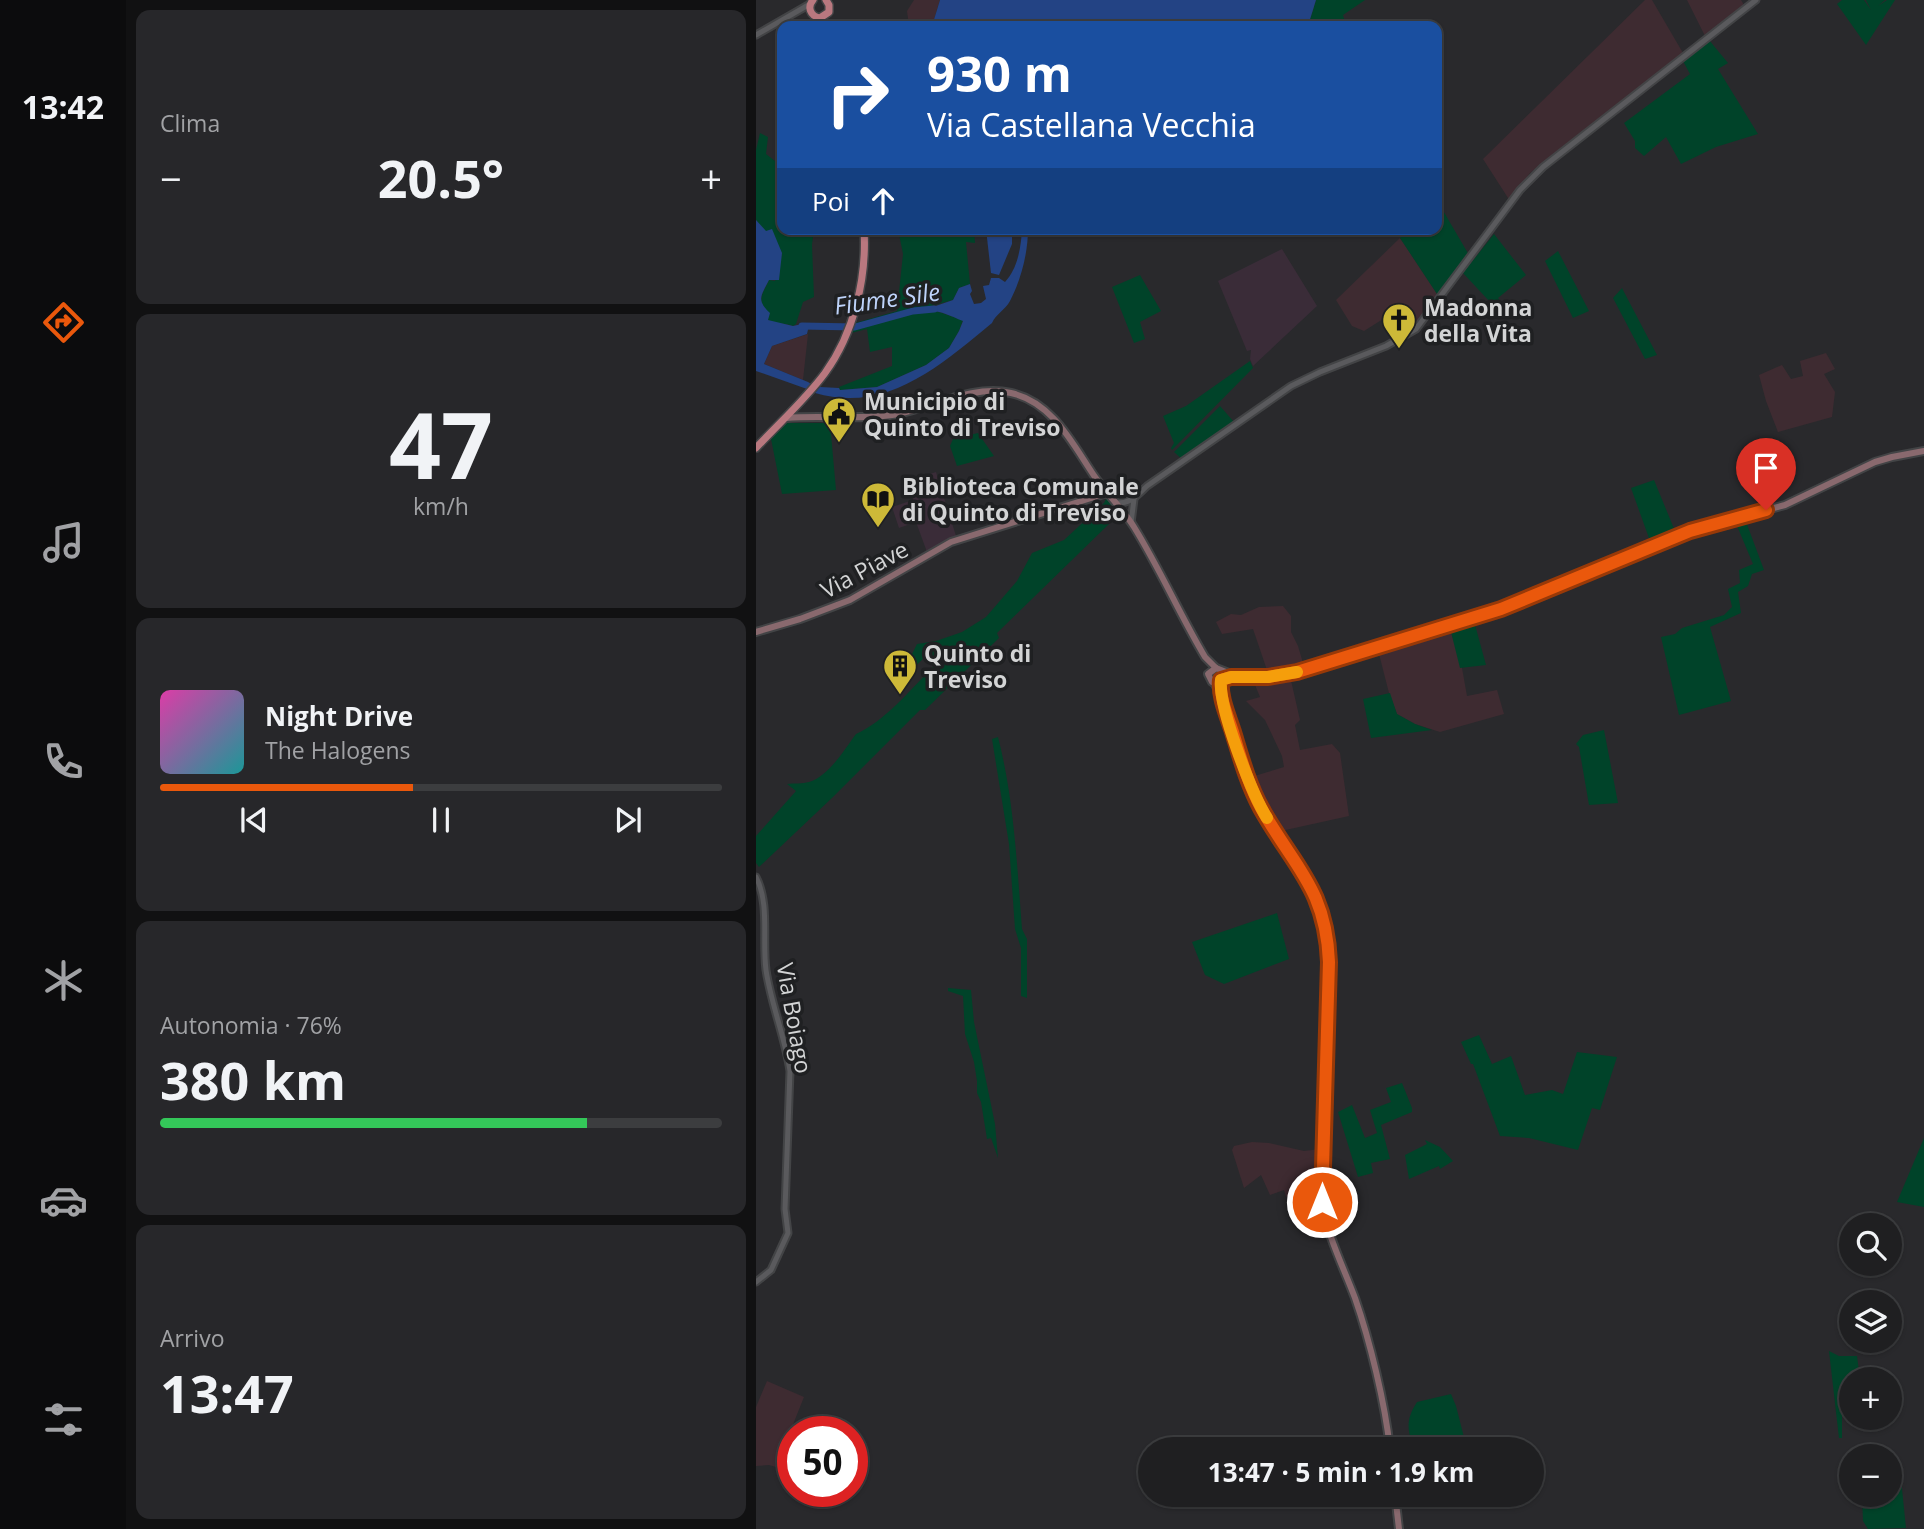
<!DOCTYPE html>
<html lang="it">
<head>
<meta charset="utf-8">
<style>
	body { margin:0; font-family:"Open Sans",sans-serif; background:#27272a; color:#f1f3f6; height:100vh; display:flex; flex-direction:column; font-size:26px; white-space:nowrap }
	* { box-sizing:border-box; margin:0 }
	p { font-size:23px; color:#a1a2a5 }
	.icon { flex:none; width:38px; height:38px; fill:none; stroke:currentColor; stroke-width:2; stroke-linecap:round; stroke-linejoin:round }
	.map { position:relative; flex:1; overflow:hidden }
	.panel { display:flex; flex-direction:column; gap:10px; padding:10px; background:#111112; width:630px }
	.panel>* { flex:none }
	.hud { position:absolute; left:21px; top:21px; width:665px; height:214px; border-radius:14px; box-shadow:0 2px 5px #0004,0 0 0 2px #3c3d3f; background:#1a4fa0; color:#fff; overflow:hidden }
	.tools { position:absolute; left:1083px; top:1213px; display:grid; gap:14px }
	.tools a { display:grid; place-items:center; width:63px; height:63px; border-radius:50%; background:#1f1f21; box-shadow:0 2px 5px #0004,0 0 0 2px #3c3d3f; font-size:35px }
	.speed { position:absolute; left:21px; top:1416px; display:flex; gap:14px; font-size:35px; font-weight:700; text-align:center }
	.speed>* { display:grid; place-content:center; width:91px; height:91px; border-radius:50%; background:#1f1f21; box-shadow:0 2px 5px #0004,0 0 0 2px #3c3d3f; line-height:1 }
	.speed .limit { border:10px solid #d22; background:#fff; color:#111 }
	.pin { position:absolute; display:grid; place-items:center; width:60px; height:60px; color:#fff; margin:-72px -30px; border-radius:50% 50% 50% 0; rotate:-45deg; box-shadow:0 0 7px #0007 }
	.pin .icon { rotate:45deg }
	.me { position:absolute; width:77px; margin:-38px; rotate:0deg; stroke-linejoin:round; filter:drop-shadow(0 0 5px #0008) }
	.turn { display:flex; align-items:center; gap:24px; height:147px; padding:0 35px; font-size:32px }
	.turn .icon { width:91px; height:91px; stroke-width:2.5 }
	.turn b { display:block; font-size:49px; line-height:60px }
	.then { display:flex; align-items:center; height:66px; padding:0 35px; background:#0003; gap:14px; font-size:26px }
	.big { font-size:52px; font-weight:700; line-height:1.1 }
	.panel .widget { flex:1; display:flex; flex-direction:column; justify-content:center; gap:10px; min-width:0; padding:0 24px; border-radius:14px; background:#27272a }
	.panel .dial { align-items:center; gap:0 }
	.dial b { font-size:91px; line-height:1 }
	.song { display:flex; align-items:center; gap:21px }
	.cover { width:84px; height:84px; border-radius:10px; background:linear-gradient(135deg,hsl(320 70% 55%),hsl(180 70% 35%)) }
	.played { height:7px; border-radius:4px; background:linear-gradient(90deg,#ea580c 45%,#3c3d3f 45%) }
	.keys { display:flex; justify-content:space-around; direction:ltr }
	.heat { display:flex; justify-content:space-between; align-items:center; font-size:38px; direction:ltr }
	.charge { height:10px; border-radius:5px; background:linear-gradient(90deg,#34c759 76%,#3c3d3f 0) }
	.trip { position:absolute; left:382px; top:1437px; width:406px; height:70px; border-radius:35px; background:#1f1f21; box-shadow:0 2px 5px #0004,0 0 0 2px #3c3d3f; font-weight:700; line-height:70px; text-align:center }
	main { display:flex; flex:1; min-height:0 }
	.tab-bar { display:flex; flex-direction:column; width:126px; justify-content:space-around; align-items:center; background:#0c0c0d; color:#a1a2a5 }
	.tab-bar .icon { width:49px; height:49px }
	.tab-bar .active { color:#ea580c }
	.tab-bar b { font-size:32px; color:#f1f3f6 }
	.map>svg:first-child { display:block }
</style>
</head>
<body>
<main>
<nav class="tab-bar">
<b>13:42</b>
<svg class="icon active" aria-label="directions" viewBox="0 0 24 24"><path d="M12 3l9 9-9 9-9-9zM9 14v-3h6M13 9l2 2-2 2"/></svg>
<svg class="icon" aria-label="music" viewBox="0 0 24 24"><path d="M9 18V5l10-2v13"/><circle cx="6" cy="18" r="3"/><circle cx="16" cy="16" r="3"/></svg>
<svg class="icon" aria-label="phone" viewBox="0 0 24 24"><path d="M5 4h4l2 5-3 2q2 4 5 5l2-3 5 2v4C11 20 4 13 5 4z"/></svg>
<svg class="icon" aria-label="climate" viewBox="0 0 24 24"><path d="M12 3v18M4 7l16 10M4 17L20 7"/></svg>
<svg class="icon" aria-label="car" viewBox="0 0 24 24"><path d="M5 17H2v-5l4-1 3-4h7l3 4 3 1v5h-3M9 17h6M6 11h13"/><circle cx="7" cy="17" r="2"/><circle cx="17" cy="17" r="2"/></svg>
<svg class="icon" aria-label="filters" viewBox="0 0 24 24"><path d="M4 7h16M4 17h16"/><circle cx="9" cy="7" r="2"/><circle cx="15" cy="17" r="2"/></svg>
</nav>
<section class="panel">
<div class="widget"><p>Clima</p>
<div class="heat"><a>−</a><b class="big">20.5°</b><a>+</a></div>
</div>
<div class="widget dial"><b>47</b><p>km/h</p></div>
<div class="widget">
<div class="song"><i class="cover"></i><div><b>Night Drive</b><p>The Halogens</p></div></div>
<div class="played"></div>
<div class="keys"><svg class="icon" aria-label="previous" viewBox="0 0 24 24"><path d="M18 5L8 12l10 7zM5 5v14"/></svg><svg class="icon" aria-label="pause" viewBox="0 0 24 24"><path d="M8 5v14M16 5v14"/></svg><svg class="icon" aria-label="next" viewBox="0 0 24 24"><path d="M6 5l10 7-10 7zM19 5v14"/></svg></div>
</div>
<div class="widget"><p>Autonomia · 76%</p><b class="big">380 km</b><div class="charge"></div></div>
<div class="widget"><p>Arrivo</p><b class="big">13:47</b></div>
</section>
<div class="map">
<svg width="1168" height="1529" viewBox="0 0 1168 1529">
	<rect width="100%" height="100%" fill="#29292c"/>
	<g fill="#3e2b31">
		<path d="M158,0H184L176,26H153L151,11Z"/>
		<path d="M889,0H896L927,53L774,173L754,201L727,159Z"/>
		<path d="M931,0H985L988,5L949,36Z"/>
		<path d="M644,238L683,297L659,326L638,339L627,319L608,331L596,326L580,300Z"/>
		<path d="M52,334L47,380L8,364L16,346Z"/>
		<path d="M1070,353L1079,369L1068,374L1079,392L1076,417L1022,432L1010,401L1003,375L1026,365L1035,379L1047,376L1044,361Z"/>
		<path d="M527,606L535,616V632L542,646L547,663L512,673L497,629L466,634L460,622L475,614L485,615L503,607Z"/>
		<path d="M694,628L706,668L711,696L741,690L748,714L684,732L659,724L641,714L633,693L622,650Z"/>
		<path d="M534,676L544,720L539,725L544,750L576,744L584,753L593,816L525,831L506,804L495,777L528,767L526,756L509,720L490,701L504,697L497,680Z"/>
		<path d="M496,1142L513,1143L548,1151L564,1149L563,1185L530,1197L528,1190L514,1195L505,1175L488,1188L476,1150L478,1146Z"/>
		<path d="M11,1381L48,1397L20,1467L13,1465L0,1466V1407Z"/>
	</g>
	<g fill="#3a2c38">
		<path d="M526,249L561,306L497,366L494,359L495,350L491,351L462,281Z"/>
		<path d="M180,472L200,536L171,552L160,522L143,528L136,507L157,500L152,481Z"/>
	</g>
	<g fill="#004329">
		<path d="M560,0H609L587,15L590,26H552Z"/>
		<path d="M1086,0H1108L1115,10L1110,0H1129L1122,6L1131,0H1139L1110,45L1081,4Z"/>
		<path d="M953,40L972,63L962,69L1002,134L960,147L925,164L910,137L888,156L879,148V141L868,123L934,74L927,61Z"/>
		<path d="M4,133L12,137L10,154L19,161L26,162V229H58L56,245L58,297L47,302L40,324L37,326C29,323 19,324 12,320L13,313C0,300 6,295 13,280L19,281L26,253L0,220V150Z"/>
		<path d="M682,202L713,255L683,297L644,238L653,229H681Z"/>
		<path d="M142,229H218L219,243L210,242L214,284L203,288L197,300L175,306L172,311C187,311 194,317 207,320L203,331L193,348L170,365L121,387L84,390L83,387L136,366V347L114,352L111,329L95,333L99,323L141,311L147,254Z"/>
		<path d="M738,234L770,275L742,298L745,302L735,303L707,273Z"/>
		<path d="M802,251L833,311L817,318L789,261Z"/>
		<path d="M384,275L405,311L384,322L389,339L378,343L356,287Z"/>
		<path d="M866,288L867,290L901,355L889,359L857,298Z"/>
		<path d="M494,361L497,368L416,450L415,448L418,443L407,416L430,406Z"/>
		<path d="M464,406L478,422L427,460L418,452Z"/>
		<path d="M31,423H74L80,490L26,494L15,439Z"/>
		<path d="M222,433L238,456L201,466L194,446L197,439Z"/>
		<path d="M898,480L919,531L894,541L875,488Z"/>
		<path d="M351,497L364,512L353,522V524L241,633L243,638L169,710H164L77,797L3,867L0,863V836L40,791L31,784C38,783 46,784 53,782C73,776 88,750 100,734C128,722 154,690 177,667L181,659L169,657L144,681L131,679L129,659L138,656L146,665L155,656L161,644L180,641L206,632L230,617L261,581L276,553L308,540L348,503Z"/>
		<path d="M989,519L1008,570L996,574L992,586L982,592L985,613L954,627L975,701L923,715L905,637L919,634L926,628L968,615L976,607L972,589L984,583L983,570L997,564L979,521Z"/>
		<path d="M718,621L730,665L704,668L694,628Z"/>
		<path d="M634,693L641,714L659,724L676,730L615,738L607,699Z"/>
		<path d="M848,730L862,803L833,805L823,747L820,744L827,735Z"/>
		<path d="M242,737C258,799 261,865 266,929L271,939V998L265,996V948L259,929L253,844L236,739Z"/>
		<path d="M521,913L533,959L468,984L449,975L436,942Z"/>
		<path d="M192,988L215,990L218,1022L239,1124L242,1158L235,1138L231,1139L225,1102L221,1093V1081L218,1062L209,1034L207,996L192,991Z"/>
		<path d="M723,1035L736,1064L755,1056L769,1095L796,1090L807,1094L821,1052L861,1057L844,1110L836,1108L822,1150L773,1138L744,1136L717,1064H715L705,1042Z"/>
		<path d="M646,1083L656,1108V1112L625,1125L634,1159L615,1163L617,1173L602,1177L582,1112L596,1105L609,1138L621,1133L614,1110L635,1102L630,1088Z"/>
		<path d="M1168,1138V1207L1141,1202Z"/>
		<path d="M669,1140L684,1147L697,1161L684,1169L683,1166L653,1179L649,1155L671,1144Z"/>
		<path d="M1073,1351L1083,1356H1101L1104,1379H1096L1095,1408L1086,1411V1438H1083Z"/>
		<path d="M695,1394L700,1406L711,1449H657C652,1428 649,1421 661,1402Z"/>
		<path d="M1134,1479H1145L1150,1528L1112,1529L1107,1521L1106,1495L1134,1494Z"/>
	</g>
	<g fill="#234384">
		<path d="M184,0H560L552,26H176Z"/>
		<path d="M0,220L10,231L16,229L26,253L23,280H13C5,296 0,300 14,313L12,320L37,326L51,323L53,325L51,334L16,346L8,364L52,382L55,384L51,389L0,371Z"/>
		<path d="M230,229H256V244L243,275L235,273Z"/>
		<path d="M266,229H272C272,253 265,280 254,301C249,310 240,314 236,323C184,366 130,414 59,393L64,387L83,388L84,390L121,387L170,365L193,348L203,331L207,321C194,316 187,311 172,311L171,309L197,300L203,288L214,284L216,291L214,294L218,304L225,303L230,299L227,286L233,285L235,278H243L249,282C262,268 265,247 266,229Z"/>
	</g>
	<g fill="none" stroke-linecap="round" stroke-linejoin="round">
		<path stroke="#234384" stroke-width="7" d="M46,326L99,327L157,311L178,309"/>
		<g stroke="#434446" stroke-width="9">
			<g id="tertiary">
				<path d="M0,35L54,4"/>
				<path d="M359,503C375,504 380,496 391,486L535,386L564,372L630,346L660,329L764,190L787,167L1000,0"/>
				<path d="M375,523L378,499"/>
				<path d="M0,877C14,904 6,940 10,970C15,1004 29,1037 34,1071L29,1209L32,1233L15,1270L0,1282"/>
			</g>
		</g>
		<g stroke="#434446" stroke-width="10">
			<g id="secondary">
				<path d="M30,418C65,415 101,420 136,415C174,409 215,384 255,393C297,402 317,445 339,477C351,494 367,509 378,527C404,569 424,615 449,657L460,668L480,676L511,677L547,670L745,609L944,527L1029,505L1119,462L1136,457L1168,451"/>
				<path d="M0,632L44,619L94,600L195,542L351,493"/>
				<path d="M460,668L452,674L456,682L464,681L466,672"/>
				<path d="M458,683C478,712 480,752 493,784C513,830 552,866 567,914C572,930 572,946 573,962L566,1202C571,1235 587,1266 599,1298C614,1341 629,1403 634,1449"/>
				<path d="M639,1494L643,1529"/>
			</g>
		</g>
		<g stroke="#434446" stroke-width="10">
			<g id="primary">
				<path d="M57,0C51,7 54,16 64,18L73,12V5L70,0"/>
				<path d="M0,448C23,423 49,400 69,373C98,333 111,278 108,229"/>
			</g>
		</g>
		<use href="#tertiary" stroke="#5a5a5d" stroke-width="5"/>
		<use href="#secondary" stroke="#89696e" stroke-width="6"/>
		<use href="#primary" stroke="#b9787f" stroke-width="7"/>
	</g>
	<g fill="none" stroke-linecap="round" stroke-linejoin="round">
		<g stroke="#983908" stroke-width="18">
			<path id="route" d="M566,1202L573,962C570,888 538,867 505,808C492,784 485,758 477,732C472,716 463,697 465,680L475,677H512L541,672L745,609L934,531L1010,510"/>
		</g>
		<use href="#route" stroke="#ea580c" stroke-width="12"/>
		<path stroke="#f59e0b" stroke-width="12" d="M511,818C496,794 462,707 465,680L475,677H512L541,672"/>
	</g>
	<defs>
		<g id="church-pin" transform="scale(1.75)"><path d="M0 17L-7.5 6A9.5 9.5 0 1 1 7.5 6Z" fill="#cdb938" stroke="#1f2022"/><path d="M-1.2-6h2.4v3.5h3.3v2.4h-3.3V6h-2.4V-.1h-3.3v-2.4h3.3Z" fill="#111"/></g>
		<g id="civic-pin" transform="scale(1.75)"><path d="M0 17L-7.5 6A9.5 9.5 0 1 1 7.5 6Z" fill="#cdb938" stroke="#1f2022"/><path d="M-.6-6.5H3V-4.5H.6V-3L4-1V1h2V6H-6V1h2V-1L-.6-3ZM-1.2 2.5V6h2.4V2.5Z" fill="#111"/></g>
		<g id="library-pin" transform="scale(1.75)"><path d="M0 17L-7.5 6A9.5 9.5 0 1 1 7.5 6Z" fill="#cdb938" stroke="#1f2022"/><path d="M-6-4Q-3-5.5-.7-3.5V5Q-3 3-6 4ZM6-4Q3-5.5 .7-3.5V5Q3 3 6 4Z" fill="#111"/></g>
		<g id="building-pin" transform="scale(1.75)"><path d="M0 17L-7.5 6A9.5 9.5 0 1 1 7.5 6Z" fill="#cdb938" stroke="#1f2022"/><path d="M-4-6H4V6H1V3H-1V6H-4ZM-2.5-4.3h1.7v1.8h-1.7ZM.8-4.3h1.7v1.8H.8ZM-2.5-1h1.7V.8h-1.7ZM.8-1h1.7V.8H.8Z" fill="#111"/></g>
	</defs>
	<g fill-rule="evenodd">
		<use href="#church-pin" x="643" y="320"/>
		<use href="#civic-pin" x="83" y="414"/>
		<use href="#library-pin" x="122" y="499"/>
		<use href="#building-pin" x="144" y="666"/>
	</g>
	<g text-anchor="middle" dominant-baseline="central" stroke-width="7" stroke-linejoin="round" paint-order="stroke">
		<g font-size="23" font-weight="bold" fill="#d3d4d5" stroke="#1f2022" text-anchor="start">
			<text x="668" y="307">Madonna<tspan x="668" dy="26">della Vita</tspan></text>
			<text x="108" y="401">Municipio di<tspan x="108" dy="26">Quinto di Treviso</tspan></text>
			<text x="146" y="486">Biblioteca Comunale<tspan x="146" dy="26">di Quinto di Treviso</tspan></text>
			<text x="168" y="653">Quinto di<tspan x="168" dy="26">Treviso</tspan></text>
		</g>
		<g font-size="23" fill="#d3d4d5" stroke="#1f2022">
			<text transform="translate(108 569) rotate(-28)">Via Piave</text>
			<text transform="translate(39 1018) rotate(80)">Via Boiago</text>
		</g>
		<g font-size="24" font-style="italic" fill="#bed3fa" stroke="#1f2022">
			<text transform="translate(131 298) rotate(-8)">Fiume Sile</text>
		</g>
	</g>
</svg>
<div class="tools">
<a><svg class="icon" aria-label="search" viewBox="0 0 24 24"><circle cx="10" cy="10" r="6"/><path d="M15 15l6 6"/></svg></a>
<a><svg class="icon" aria-label="layers" viewBox="0 0 24 24"><path d="M12 4l9 5-9 5-9-5zM3 14l9 5 9-5"/></svg></a>
<a>+</a>
<a>−</a>
</div>
<div class="speed"><div class="limit">50</div></div>
<div class="pin" style="left:1010px;top:510px;background:#d93025"><svg class="icon" aria-label="arrive" viewBox="0 0 24 24"><path d="M6 21V4h12l-3 4 3 4H6"/></svg></div>
<svg class="me" style="left:566px;top:1202px" viewBox="-20 -20 40 40"><circle r="17" fill="#ea580c" stroke="#fff" stroke-width="3"/><path d="M0-11L8 9 0 5-8 9z" fill="#fff"/></svg>
<div class="trip">13:47 · 5 min · 1.9 km</div>
<div class="hud">
<div class="turn"><svg class="icon" aria-label="right" viewBox="0 0 24 24"><path d="M7 20v-9h11M14 6l5 5-5 5"/></svg><div><b>930 m</b>Via Castellana Vecchia</div></div>
<div class="then">Poi<svg class="icon" aria-label="ahead" viewBox="0 0 24 24"><path d="M12 20V5M6 11l6-6 6 6"/></svg></div>
</div>
</div>
</main>
</body>
</html>
